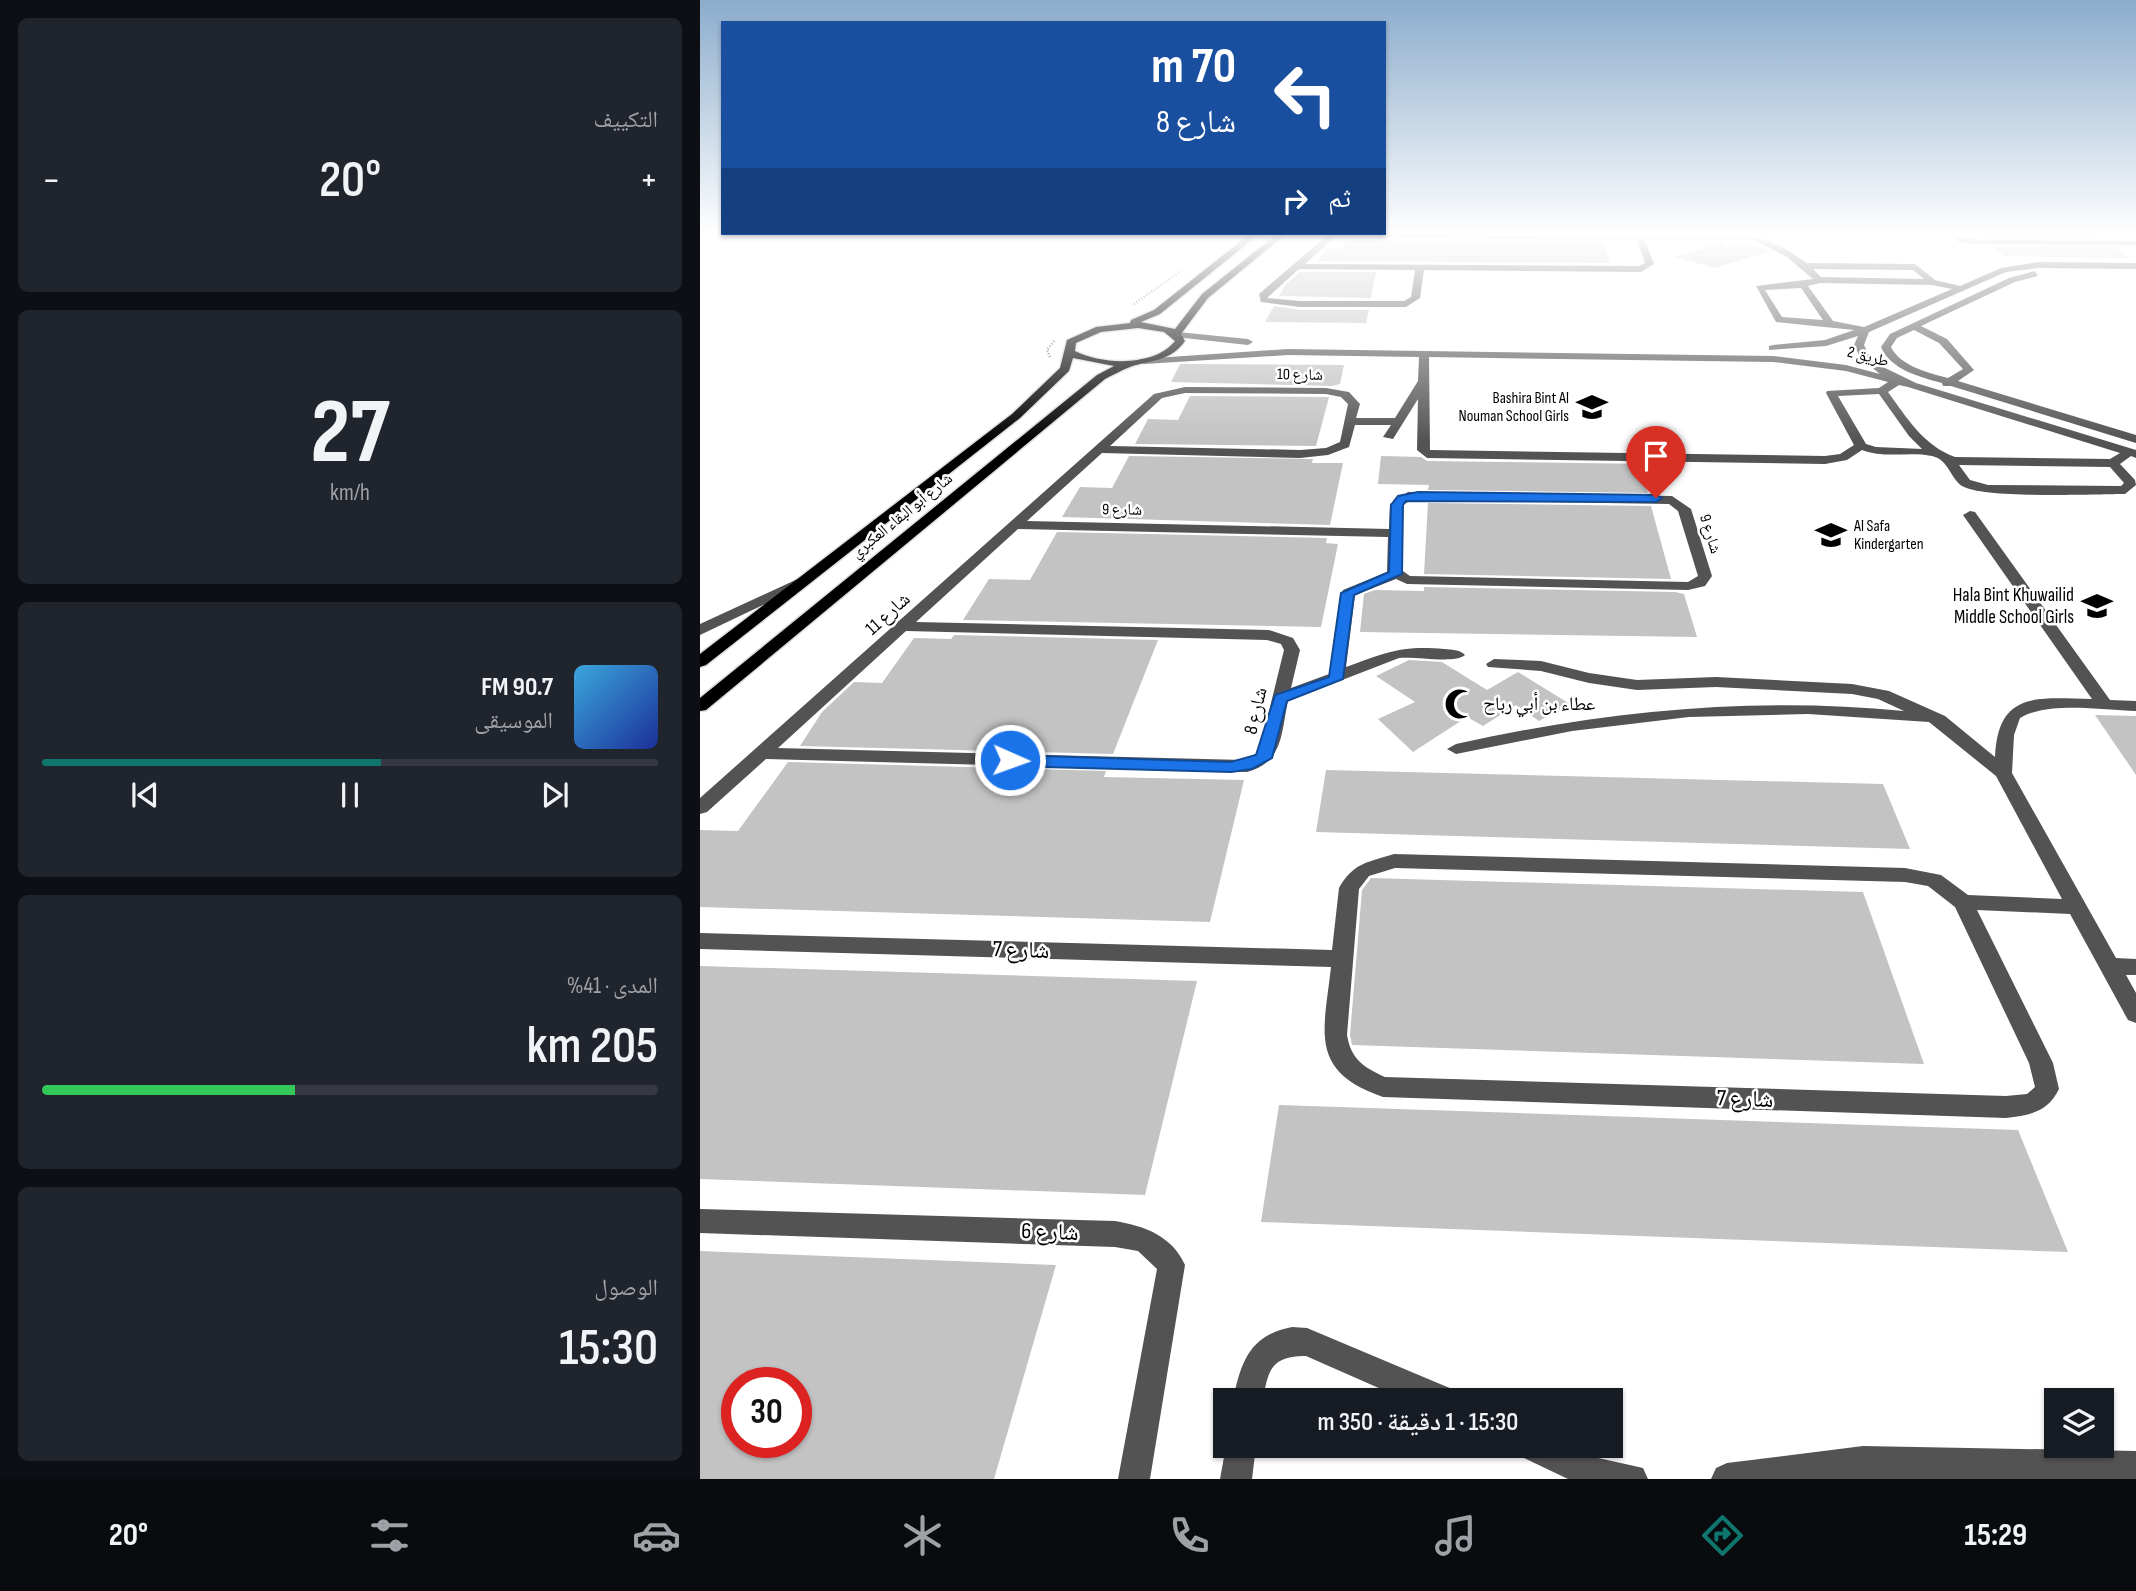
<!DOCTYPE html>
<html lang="ar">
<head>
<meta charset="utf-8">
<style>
	body { margin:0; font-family:"Sofia Sans Condensed","Noto Naskh Arabic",sans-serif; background:#20242c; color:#f1f3f6; direction:rtl; height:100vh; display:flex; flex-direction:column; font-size:26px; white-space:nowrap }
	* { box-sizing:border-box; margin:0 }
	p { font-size:23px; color:#9ea1a6 }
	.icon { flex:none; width:38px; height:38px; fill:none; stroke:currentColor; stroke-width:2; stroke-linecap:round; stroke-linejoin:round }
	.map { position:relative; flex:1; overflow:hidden; direction:ltr }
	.panel { display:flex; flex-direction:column; gap:18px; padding:18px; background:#0d0f14; width:700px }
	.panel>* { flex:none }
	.hud { position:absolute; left:21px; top:21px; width:665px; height:214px; border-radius:0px; box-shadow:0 2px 5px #0004; direction:rtl; background:#1a4fa0; color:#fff; overflow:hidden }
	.buttons { position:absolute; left:1344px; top:1388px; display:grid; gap:14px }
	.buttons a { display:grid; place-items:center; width:70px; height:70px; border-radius:0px; background:#171b24; box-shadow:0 2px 5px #0004; font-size:35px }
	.speed { position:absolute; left:21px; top:1367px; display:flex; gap:14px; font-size:35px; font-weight:700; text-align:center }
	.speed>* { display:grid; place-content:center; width:91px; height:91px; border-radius:50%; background:#171b24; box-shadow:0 2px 5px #0004; line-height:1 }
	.speed .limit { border:10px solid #d22; background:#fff; color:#111 }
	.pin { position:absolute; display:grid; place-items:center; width:60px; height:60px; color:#fff; margin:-72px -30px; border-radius:50% 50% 50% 0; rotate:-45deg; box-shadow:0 0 7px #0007 }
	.pin .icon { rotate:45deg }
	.me { position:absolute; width:77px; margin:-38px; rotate:92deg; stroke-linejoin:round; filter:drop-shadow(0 0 5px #0008) }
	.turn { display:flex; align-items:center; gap:24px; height:147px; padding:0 35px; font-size:32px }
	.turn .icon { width:91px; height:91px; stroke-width:2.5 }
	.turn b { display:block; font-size:49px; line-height:60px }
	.then { display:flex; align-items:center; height:66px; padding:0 35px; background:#0003; gap:14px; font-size:26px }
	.big { font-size:52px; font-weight:600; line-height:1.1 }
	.panel .widget { flex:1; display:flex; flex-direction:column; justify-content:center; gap:10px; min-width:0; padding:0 24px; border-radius:10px; background:#20242c }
	.panel .dial { align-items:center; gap:0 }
	.dial b { font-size:91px; line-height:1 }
	.song { display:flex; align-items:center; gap:21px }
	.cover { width:84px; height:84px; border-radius:10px; background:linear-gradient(135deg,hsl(200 70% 55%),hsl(230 70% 35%)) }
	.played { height:7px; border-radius:4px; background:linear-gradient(90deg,#0f766e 55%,#363941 55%) }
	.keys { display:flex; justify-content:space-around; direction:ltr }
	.heat { display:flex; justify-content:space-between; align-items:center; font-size:38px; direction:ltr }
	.charge { height:10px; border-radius:5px; background:linear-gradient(90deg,#34c759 41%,#363941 0) }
	.trip { position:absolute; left:513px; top:1388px; width:410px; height:70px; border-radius:0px; background:#171b24; box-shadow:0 2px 5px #0004; font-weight:600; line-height:70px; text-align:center; direction:rtl }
	.tab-bar { display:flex; height:112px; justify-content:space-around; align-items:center; background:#090b0e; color:#9ea1a6 }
	.tab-bar .icon { width:49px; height:49px }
	.tab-bar .current { color:#0f766e }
	.tab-bar b { font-size:32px; color:#f1f3f6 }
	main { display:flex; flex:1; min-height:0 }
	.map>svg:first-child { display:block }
</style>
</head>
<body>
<main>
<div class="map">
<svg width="1436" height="1479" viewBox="0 0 1436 1479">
	<rect width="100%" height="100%" fill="#fff"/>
	<g fill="#c3c3c3" fill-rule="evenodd">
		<path d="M1277,234H1394L1401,238L1282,237Z"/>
		<path d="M646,240L904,242L910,263L619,261L626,248L643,249Z"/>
		<path d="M1022,243L1027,247H1061L1070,251L1015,268L974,257Z"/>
		<path d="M1293,247H1415L1430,258L1305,256Z"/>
		<path d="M600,272H676L671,298L579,296L586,284Z"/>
		<path d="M574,306L600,310H669L666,323L565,322Z"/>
		<path d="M480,364H492L644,365L640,384L632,386L471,382Z"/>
		<path d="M490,396L626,397H629L616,446L435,444L448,419L478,420Z"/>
		<path d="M429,456L613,459L612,463H643L630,525L362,517L380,487L412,488Z"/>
		<path d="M681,456L721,457L727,461L951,464L958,487H946L948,493L728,490L729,485L678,484Z"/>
		<path d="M728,503L951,506L971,579L724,574Z"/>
		<path d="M357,532L627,538L626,543L638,544L621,627L263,620L289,579L330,580Z"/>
		<path d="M724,587L975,592L984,594L997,637L660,632L664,594L675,590L724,591Z"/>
		<path d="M254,635L458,640L413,754L100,746L122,712L154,682L182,683L214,638L251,639Z"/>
		<path d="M709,660L742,662L787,690L818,672L870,704L839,721L816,705L783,726L767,717L713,752L678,719L715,702L676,676Z"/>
		<path d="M1395,715L1436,716V775Z"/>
		<path d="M88,762L406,771L404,777L544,780L510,922L0,907V830L38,831Z"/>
		<path d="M626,770L1183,784L1210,849L616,832Z"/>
		<path d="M671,878L1163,892L1224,1064L652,1045L650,1035L662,890Z"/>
		<path d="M0,966L497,981L445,1195L0,1179Z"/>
		<path d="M579,1105L1318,1130L1368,1252L561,1222Z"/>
		<path d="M0,1251L356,1265L294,1479H0ZM37,1382H96V1442H37Z"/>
	</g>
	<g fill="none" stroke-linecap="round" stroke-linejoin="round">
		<g stroke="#dbdbdb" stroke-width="3">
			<path id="major" d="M550,234H559L460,314L441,322L475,329L502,294L577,234H586L508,298L481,334L485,341C470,362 453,359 430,367C422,370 413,375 405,379L6,710L0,711V698L397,375L414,366L373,358L369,371L320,418L6,665L0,667V654L312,414L360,368L367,340L396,327L430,323L431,320L454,310ZM438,328L464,332L475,341C454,367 403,365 375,351L376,343L401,332Z"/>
		</g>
		<g stroke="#757575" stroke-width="2.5" stroke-dasharray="1 2" stroke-linecap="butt">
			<path d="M434,304L481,271"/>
			<path d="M350,357L347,350L354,341"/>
		</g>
		<g fill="#535353" fill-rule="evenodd">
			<path d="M629,234L1055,236L1084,248L1107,263L1215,264L1235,280L1260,286L1301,268L1338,262L1436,263V269L1338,268L1306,272L1169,332L1164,345L1169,355L1181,366L1216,383L1436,450V458L1431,456L1420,464L1435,480L1436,485L1425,494C1395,494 1283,499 1262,486C1250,478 1249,460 1232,456C1209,451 1185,459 1162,450L1147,460L1125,464L727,458L717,450L718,399L693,439L683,437L691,425H655L649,447L628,455L600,458L402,453L327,521L689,529L690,504L708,492L972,496L991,509L1012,576L1005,586L988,590L707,584L696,579L655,595L646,667C684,653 702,645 744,649C752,650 759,649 765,655C755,664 716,656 699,658L588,701C581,732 584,762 547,772L66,759L7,812L0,814V798L454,394L485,387L626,388L649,392L660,404L656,418H695L718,381L719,357L588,355L444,364L439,361L440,359L588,349L1073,356L1146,365L1180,374L1161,359L1154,345L1158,336L1126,346L1069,350V346L1073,345L1125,340L1154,330L1076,322L1056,286L1113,279L1087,257L1054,240H945L954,264L941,272L724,270L720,298L706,307H600L561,302L559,294ZM635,237L937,240L945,263L939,266L605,264ZM599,269L715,270L711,297L704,301H600L567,298ZM1113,269L1213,270L1224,279L1121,277ZM1120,283L1232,285L1252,289L1164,327L1133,321L1108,286ZM1101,288L1123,320L1082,317L1065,290ZM729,357L1073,362L1146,371L1188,382L1179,388L1127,391L1126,393L1154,445L1140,454L1125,456L730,450ZM1199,385L1208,387L1420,453L1410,459L1255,457C1224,446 1207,418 1188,392ZM485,393L626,394L641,397L648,404L640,442L626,448L600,450L410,446L462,398ZM1179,394L1209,436L1222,449L1176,447L1166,444L1138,396ZM1259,465L1410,467L1424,483L1421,486L1288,485L1270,480ZM711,500L969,504L978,511L998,576L988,582L710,576L700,569L703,505ZM318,529L688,537L687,572L643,590L629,674L591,688L600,650L593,638L569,630L216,622ZM206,631L567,640L581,644L584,650L559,752L544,760L78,748Z"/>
			<path d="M1250,234L1277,240L1436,241V245L1277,244L1259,242Z"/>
			<path d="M1335,271L1338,276L1315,282L1221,326L1247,339L1274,370L1258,381L1436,435V443L1251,386H1243L1242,383C1220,377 1191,370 1181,347L1190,334L1309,278ZM1214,330L1239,343L1263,369L1248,378C1229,373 1200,366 1191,347L1197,338Z"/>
			<path d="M478,332L548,339L553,342L548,345L475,337L473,335Z"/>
			<path d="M1270,511L1275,512L1410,700L1436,701V711C1403,710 1348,701 1320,718L1314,735L1312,773L1416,958L1436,959V975H1426L1436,993V1023L1428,1020L1370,914L1277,910L1353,1063L1359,1089C1348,1112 1330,1115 1306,1118L683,1097C608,1071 624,1032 631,967L0,949V933L632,950L639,888C653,863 668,862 694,854L1205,868L1241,875L1268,895L1362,899L1296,776L1229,722L1108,714L989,717L872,731L756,754L747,749L756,744C904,711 1053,696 1204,711L1178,699L1152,694L1016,687L937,690L889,683L841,671L788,667L786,664L794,659L841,661L889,673L937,680L1016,677L1152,684L1189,691L1245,716L1295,757C1298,690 1338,698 1392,699L1263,515ZM695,868L1205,882L1228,886L1255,907L1329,1063L1335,1087L1327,1094L1306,1096L685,1077C663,1067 651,1059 647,1035L659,889L669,876Z"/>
			<path d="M102,577L109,581L107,584L0,635V624Z"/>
			<path d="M0,1209L415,1221C445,1226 472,1236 485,1265L450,1479H418L457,1269L438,1251L415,1247L0,1233Z"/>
			<path d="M592,1327L607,1328L752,1389L756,1400H706L606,1356C572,1356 568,1369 563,1400H533C541,1361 550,1335 592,1327Z"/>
			<path d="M526,1446H556L552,1479H520Z"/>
			<path d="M818,1446H866L885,1455L943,1468L948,1479H868L822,1457Z"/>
			<path d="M1163,1446L1436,1451V1479H1011L1016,1468L1027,1463Z"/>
		</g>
		<use href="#major" fill="#000" fill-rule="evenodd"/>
	</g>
	<linearGradient id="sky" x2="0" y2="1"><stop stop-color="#8baccc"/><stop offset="0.53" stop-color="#fff"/><stop offset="1" stop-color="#fff" stop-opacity="0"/></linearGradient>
	<rect width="1436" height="441" fill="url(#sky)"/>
	<path fill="#1a73e8" stroke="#114b97" stroke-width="2" d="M718,492L956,495L962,498L956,502L706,501L703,505L702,574L654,595L643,679L587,701L572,758L552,769L531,772L310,766L302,760L310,755L531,762L556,755L575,695L629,677L641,593L689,572L691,505L698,496Z"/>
	<defs>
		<g id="school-bare" transform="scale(2.415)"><path d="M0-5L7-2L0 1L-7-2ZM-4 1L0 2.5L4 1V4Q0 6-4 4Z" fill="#000" stroke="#fff" stroke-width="2.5" paint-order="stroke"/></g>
		<g id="mosque-bare" transform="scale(2.415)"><path d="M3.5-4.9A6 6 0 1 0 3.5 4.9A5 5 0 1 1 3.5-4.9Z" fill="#000" stroke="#fff" stroke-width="2.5" paint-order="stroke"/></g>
	</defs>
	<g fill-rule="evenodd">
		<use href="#school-bare" x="892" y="407"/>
		<use href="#school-bare" x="1131" y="535"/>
		<use href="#school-bare" x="1397" y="606"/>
		<use href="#mosque-bare" x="760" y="704"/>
	</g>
	<g text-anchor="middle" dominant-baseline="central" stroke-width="5" stroke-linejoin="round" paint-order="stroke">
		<g font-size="16" fill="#000" stroke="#fff">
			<text transform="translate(1168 357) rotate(14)">طريق 2</text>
			<text transform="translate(600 375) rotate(1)">شارع 10</text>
			<text transform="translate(422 510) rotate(1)">شارع 9</text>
			<text transform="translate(202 516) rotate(-39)">شارع أبو البقاء العكبري</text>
			<text transform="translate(1010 534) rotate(73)">شارع 9</text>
		</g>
		<g font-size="16" fill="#000" stroke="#fff" text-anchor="end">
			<text x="869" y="398">Bashira Bint Al<tspan x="869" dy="18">Nouman School Girls</tspan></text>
			<text x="1154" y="526" text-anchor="start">Al Safa<tspan x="1154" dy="18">Kindergarten</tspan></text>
		</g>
		<g font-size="19" fill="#000" stroke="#fff" text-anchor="end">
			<text x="1374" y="595">Hala Bint Khuwailid<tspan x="1374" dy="22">Middle School Girls</tspan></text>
			<text x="783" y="704" text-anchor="start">عطاء بن أبي رباح</text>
		</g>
		<g font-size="19" fill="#000" stroke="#fff">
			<text transform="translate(188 614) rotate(-42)">شارع 11</text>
			<text transform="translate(556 711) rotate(-77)">شارع 8</text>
		</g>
		<g font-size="23" fill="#000" stroke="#fff">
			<text transform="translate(321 950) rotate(2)">شارع 7</text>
			<text transform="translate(1045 1099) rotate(2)">شارع 7</text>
			<text transform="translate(350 1232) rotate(2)">شارع 6</text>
		</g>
	</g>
</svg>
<div class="buttons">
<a><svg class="icon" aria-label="layers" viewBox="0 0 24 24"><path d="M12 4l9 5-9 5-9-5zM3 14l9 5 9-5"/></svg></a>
</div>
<div class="speed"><div class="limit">30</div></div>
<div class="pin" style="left:956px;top:498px;background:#d93025"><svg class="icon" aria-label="arrive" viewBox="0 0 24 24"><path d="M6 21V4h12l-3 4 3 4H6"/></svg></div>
<svg class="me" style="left:310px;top:760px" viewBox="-20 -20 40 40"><circle r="17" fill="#1a73e8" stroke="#fff" stroke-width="3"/><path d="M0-11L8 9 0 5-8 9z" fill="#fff"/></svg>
<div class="trip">15:30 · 1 دقيقة · 350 m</div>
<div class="hud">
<div class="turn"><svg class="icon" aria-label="left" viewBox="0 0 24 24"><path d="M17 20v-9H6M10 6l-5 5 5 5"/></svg><div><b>70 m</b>شارع 8</div></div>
<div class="then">ثم<svg class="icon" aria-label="right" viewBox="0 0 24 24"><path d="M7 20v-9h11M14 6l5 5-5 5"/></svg></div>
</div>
</div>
<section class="panel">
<div class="widget"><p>التكييف</p>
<div class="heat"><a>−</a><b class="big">20°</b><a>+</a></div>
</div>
<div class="widget dial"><b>27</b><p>km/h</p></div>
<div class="widget">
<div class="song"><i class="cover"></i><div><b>90.7 FM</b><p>الموسيقى</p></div></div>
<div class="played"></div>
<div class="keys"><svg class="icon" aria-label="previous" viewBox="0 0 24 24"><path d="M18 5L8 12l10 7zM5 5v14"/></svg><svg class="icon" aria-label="pause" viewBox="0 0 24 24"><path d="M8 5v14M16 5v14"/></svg><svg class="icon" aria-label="next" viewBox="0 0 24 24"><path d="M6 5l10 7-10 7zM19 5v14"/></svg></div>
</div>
<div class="widget"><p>المدى · 41%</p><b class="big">205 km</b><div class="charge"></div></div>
<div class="widget"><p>الوصول</p><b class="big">15:30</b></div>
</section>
</main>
<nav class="tab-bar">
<b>15:29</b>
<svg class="icon current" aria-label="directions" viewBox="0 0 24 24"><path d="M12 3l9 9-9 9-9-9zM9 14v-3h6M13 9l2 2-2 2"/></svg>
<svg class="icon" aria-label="music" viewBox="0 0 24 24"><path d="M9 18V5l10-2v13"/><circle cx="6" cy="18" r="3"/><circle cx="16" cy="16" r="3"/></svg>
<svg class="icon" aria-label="phone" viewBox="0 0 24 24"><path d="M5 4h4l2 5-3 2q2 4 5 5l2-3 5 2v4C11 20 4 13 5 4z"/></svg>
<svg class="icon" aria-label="climate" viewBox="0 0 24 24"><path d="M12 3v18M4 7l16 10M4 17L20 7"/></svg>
<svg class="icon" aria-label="car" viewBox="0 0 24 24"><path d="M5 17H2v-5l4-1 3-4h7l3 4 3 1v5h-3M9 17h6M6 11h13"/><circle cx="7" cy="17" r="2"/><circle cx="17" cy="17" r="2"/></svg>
<svg class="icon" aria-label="filters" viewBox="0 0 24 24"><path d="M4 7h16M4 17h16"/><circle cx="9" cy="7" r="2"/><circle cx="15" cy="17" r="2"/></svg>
<b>20°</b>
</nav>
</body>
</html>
